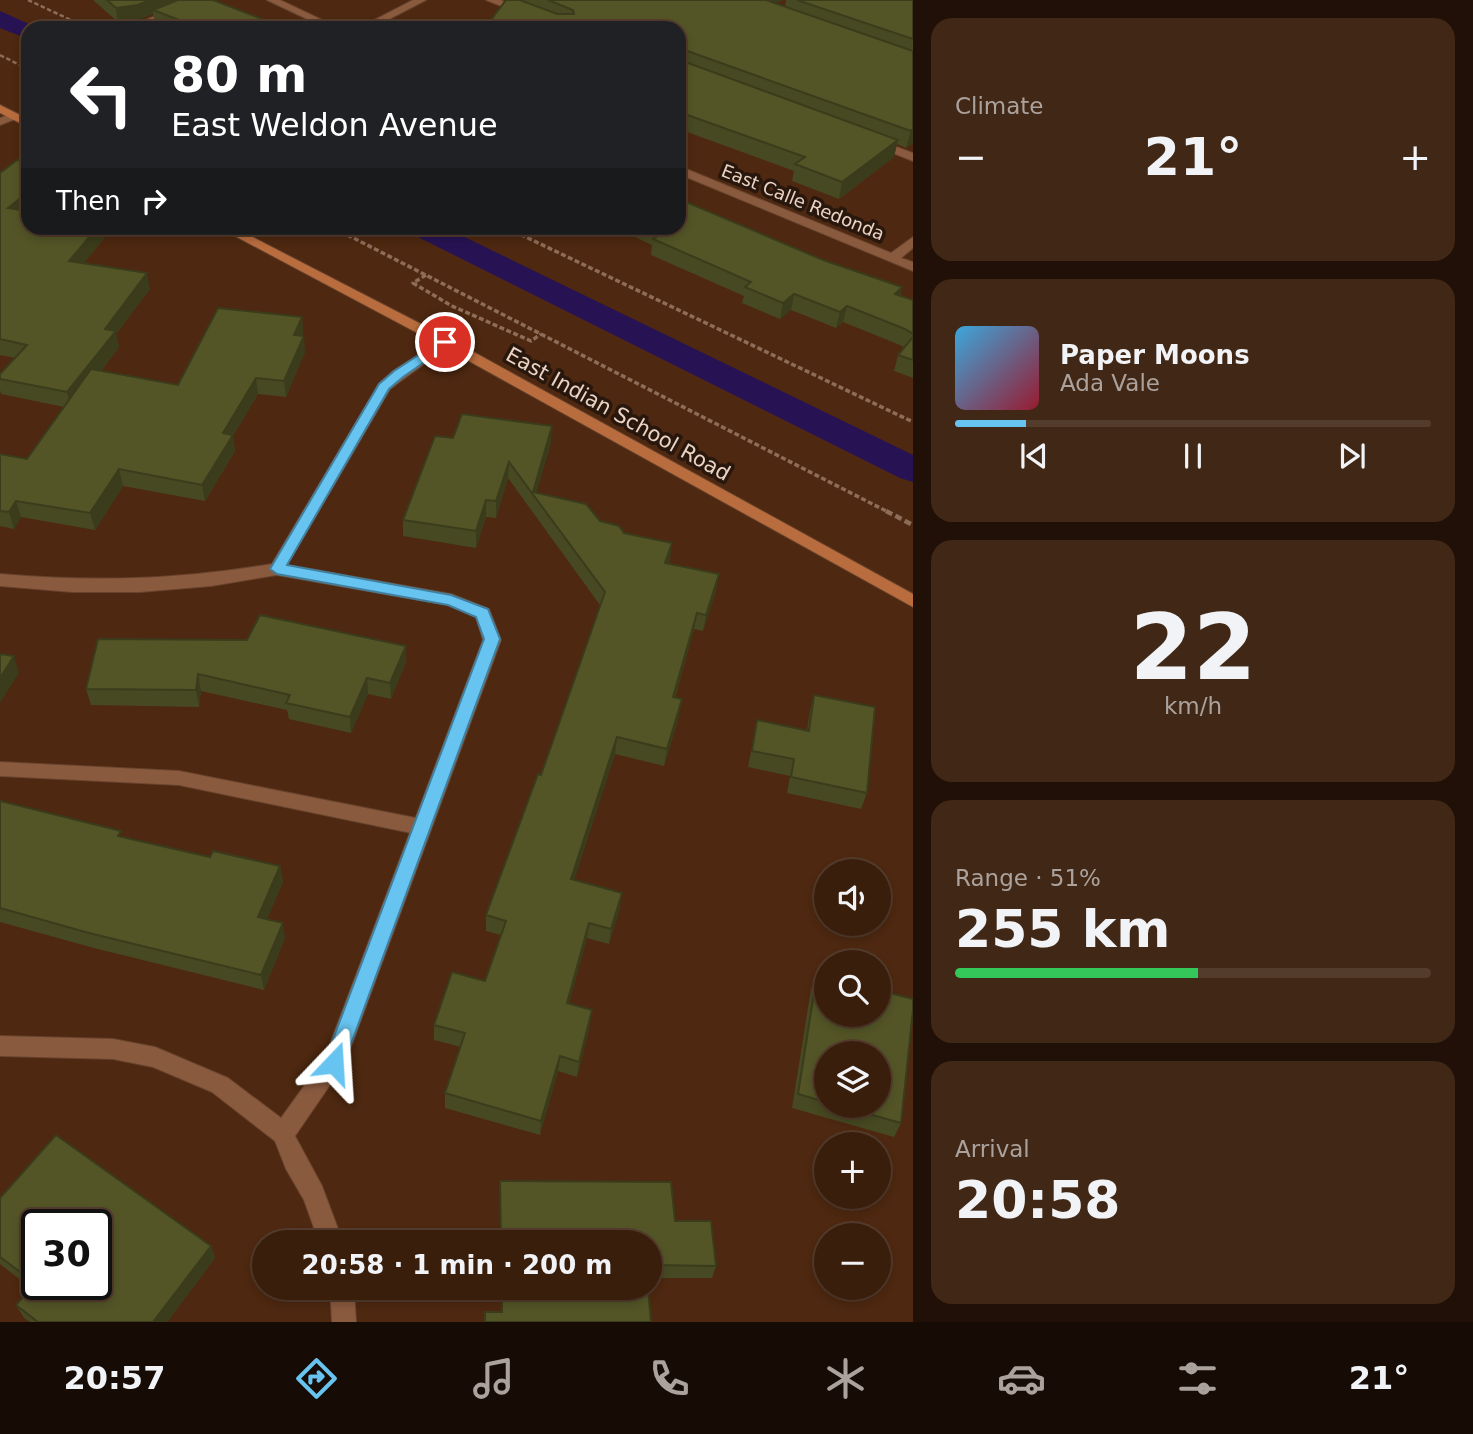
<!DOCTYPE html>
<html lang="en">
<head>
<meta charset="utf-8">
<style>
	body { margin:0; font-family:"DejaVu Sans",sans-serif; background:#412715; color:#f1f3f6; height:100vh; display:flex; flex-direction:column; font-size:26px; white-space:nowrap }
	* { box-sizing:border-box; margin:0 }
	p { font-size:23px; color:#aba29d }
	.icon { flex:none; width:38px; height:38px; fill:none; stroke:currentColor; stroke-width:2; stroke-linecap:round; stroke-linejoin:round }
	.map { position:relative; flex:1; overflow:hidden }
	.side { display:flex; flex-direction:column; gap:18px; padding:18px; background:#201007; width:560px }
	.side>* { flex:none }
	.hud { position:absolute; left:21px; top:21px; width:665px; height:214px; border-radius:21px; box-shadow:0 4px 10px #0003,0 0 0 2px #543c2d; background:#202124; color:#fff; overflow:hidden }
	.fabs { position:absolute; left:814px; top:859px; display:grid; gap:14px }
	.fabs a { display:grid; place-items:center; width:77px; height:77px; border-radius:50%; background:#3a1e0c; box-shadow:0 4px 10px #0003,0 0 0 2px #543c2d; font-size:35px }
	.speed { position:absolute; left:21px; top:1209px; display:flex; gap:14px; font-size:35px; font-weight:700; text-align:center }
	.speed>* { display:grid; place-content:center; width:91px; height:91px; border-radius:50%; background:#3a1e0c; box-shadow:0 4px 10px #0003,0 0 0 2px #543c2d; line-height:1 }
	.speed .limit { border:4px solid #111; border-radius:10px; background:#fff; color:#111 }
	.pin { position:absolute; display:grid; place-items:center; width:60px; height:60px; color:#fff; margin:-30px; border:4px solid #fff; border-radius:50%; box-shadow:0 2px 7px #0007 }
	.me { position:absolute; width:77px; margin:-38px; rotate:20deg; stroke-linejoin:round; filter:drop-shadow(0 0 5px #0008) }
	.turn { display:flex; align-items:center; gap:24px; height:147px; padding:0 35px; font-size:32px }
	.turn .icon { width:91px; height:91px; stroke-width:2.5 }
	.turn b { display:block; font-size:49px; line-height:60px }
	.then { display:flex; align-items:center; height:66px; padding:0 35px; background:#0003; gap:14px; font-size:26px }
	.big { font-size:52px; font-weight:800; line-height:1.1 }
	.side .widget { flex:1; display:flex; flex-direction:column; justify-content:center; gap:10px; min-width:0; padding:0 24px; border-radius:21px; background:#412715 }
	.side .dial { align-items:center; gap:0 }
	.dial b { font-size:91px; line-height:1 }
	.song { display:flex; align-items:center; gap:21px }
	.cover { width:84px; height:84px; border-radius:10px; background:linear-gradient(135deg,hsl(200 70% 55%),hsl(350 70% 35%)) }
	.played { height:7px; border-radius:4px; background:linear-gradient(90deg,#67c4f0 15%,#543c2d 15%) }
	.keys { display:flex; justify-content:space-around; direction:ltr }
	.heat { display:flex; justify-content:space-between; align-items:center; font-size:38px; direction:ltr }
	.charge { height:10px; border-radius:5px; background:linear-gradient(90deg,#34c759 51%,#543c2d 0) }
	.trip { position:absolute; left:252px; top:1230px; width:410px; height:70px; border-radius:35px; background:#3a1e0c; box-shadow:0 4px 10px #0003,0 0 0 2px #543c2d; font-weight:800; line-height:70px; text-align:center }
	.menu { display:flex; height:112px; justify-content:space-around; align-items:center; background:#170c05; color:#aba29d }
	.menu .icon { width:49px; height:49px }
	.menu .on { color:#67c4f0 }
	.menu b { font-size:32px; color:#f1f3f6 }
	main { display:flex; flex:1; min-height:0 }
	.map>svg:first-child { display:block }
</style>
</head>
<body>
<main>
<div class="map">
<svg width="913" height="1322" viewBox="0 0 913 1322">
	<rect width="100%" height="100%" fill="#4e2810"/>
	<g fill="none" stroke-linecap="round" stroke-linejoin="round">
		<g fill="#271353" fill-rule="evenodd">
			<path d="M0,11L38,28H28V39L0,28Z"/>
			<path d="M408,228H446L913,455V482L900,478L412,234Z"/>
		</g>
		<g stroke="#67432d" stroke-width="2">
			<g id="service">
				<path d="M194,0H208L140,28H126Z"/>
				<path d="M486,0H500L571,28H557Z"/>
				<path d="M870,140H878L913,153V161L870,144Z"/>
				<path d="M0,762L179,771L421,819L428,821L431,827L428,833L421,835L179,785L0,776Z"/>
			</g>
		</g>
		<g stroke="#67432d" stroke-width="2">
			<g id="minor">
				<path d="M267,0H280L339,28H326Z"/>
				<path d="M413,0H426L372,28H359Z"/>
				<path d="M14,113L20,116L18,118L0,125V118Z"/>
				<path d="M679,166L891,253L913,237V248L901,258L913,262V271L679,174Z"/>
				<path d="M445,338L450,339V345L390,389L287,565L451,594L489,609L501,640L345,1063L295,1136L322,1186L343,1242H319L304,1200L286,1169L275,1141L212,1092L153,1067L113,1059L0,1056V1036L113,1039L155,1047L228,1078L281,1118L325,1057L483,640L476,617L448,605L277,575L211,586L140,592H72L0,586V574C97,582 175,580 272,564L379,384L393,371Z"/>
				<path d="M330,1288H354L356,1322H332Z"/>
			</g>
		</g>
		<g stroke="#67432d" stroke-width="2">
			<g id="secondary">
				<path d="M0,105L28,119V127L0,113Z"/>
				<path d="M220,228H235L450,339L913,594V607L440,345Z"/>
			</g>
		</g>
		<g stroke="#8d6c58" stroke-width="2.5" stroke-dasharray="4.5 2.5" stroke-linecap="butt">
			<path d="M28,0L88,28"/>
			<path d="M0,55L28,69"/>
		</g>
		<g stroke="#8d6c58" stroke-width="3.5" stroke-dasharray="5 2.5" stroke-linecap="butt">
			<path d="M334,228L890,513"/>
			<path d="M507,228L913,422"/>
			<path d="M426,275L413,283L452,306L531,341L541,334"/>
		</g>
		<path stroke="#8d6c58" stroke-width="4.5" stroke-dasharray="7 3.5" stroke-linecap="butt" d="M886,511L913,525"/>
		<use href="#service" fill="#8a5a3e" fill-rule="evenodd"/>
		<use href="#minor" fill="#8a5a3e" fill-rule="evenodd"/>
		<use href="#secondary" fill="#b96d3e" fill-rule="evenodd"/>
	</g>
	<g fill="#474922" fill-rule="evenodd">
		<path d="M93,0H213L285,28H164L155,25L153,14L140,19L118,22Z"/>
		<path d="M506,0H783L775,3L785,7L786,0H913V143L906,148L897,144L894,157L839,199L792,181L794,171L679,129V28H485Z"/>
		<path d="M28,162V228H102L104,238L84,263L150,289L116,334L119,347L101,371L178,385L302,317L303,333L302,336L305,352L286,397L258,394L233,436L235,451L205,501L123,486L95,530L21,517L14,529L0,526V454L27,459L64,407L1,394L0,390V379L15,358L0,355V173Z"/>
		<path d="M631,228H679L823,260L902,287L900,296L913,300V378L894,371L898,355L905,348L900,345L843,322L836,328L791,310L780,319L742,303L744,296L651,255L652,245L631,235Z"/>
		<path d="M453,438L551,443L536,493L624,533L670,560L669,563L716,591L703,631L694,629L675,698L679,716L664,766L615,754L574,879L620,908L609,944L587,938L569,1003L590,1025L577,1077L558,1071L540,1135L445,1108V1093L461,1047L434,1040V1025L485,981L501,935L486,931V915L541,775L600,605L508,478L496,518L486,517L476,548L403,536V520Z"/>
		<path d="M406,646V662L391,699L368,694L351,733L289,719L287,710L201,691L199,707L91,705L86,689Z"/>
		<path d="M814,695L867,793L861,809L787,793L790,776L748,767L757,720L807,730L810,711Z"/>
		<path d="M0,801L122,837L210,857L280,866L283,882L267,919L285,938L264,990L94,948L0,922Z"/>
		<path d="M817,974L901,1123L894,1137L792,1108L811,989ZM826,1054L878,1106H826Z"/>
		<path d="M500,1181L675,1221L716,1266L712,1278H649V1242H500Z"/>
		<path d="M0,1198L211,1246L215,1258L167,1322H30L24,1318L16,1305L31,1288L0,1264Z"/>
	</g>
	<g fill="#3a3c1b">
		<path d="M150,0H187L153,10V14L140,19L118,22L116,8Z"/>
		<path d="M769,0H783L768,6Z"/>
		<path d="M913,129V143L906,148L911,131Z"/>
		<path d="M898,140L894,157L839,199L842,182Z"/>
		<path d="M28,192V211L12,224L8,208Z"/>
		<path d="M97,228H102L104,238L73,277L69,261Z"/>
		<path d="M147,273L150,289L116,334L119,347L71,409L67,392L105,329Z"/>
		<path d="M902,287L898,303L895,294Z"/>
		<path d="M794,294L791,310L780,319L783,303Z"/>
		<path d="M847,306L843,322L836,328L840,312Z"/>
		<path d="M302,317L303,333L295,351L294,335Z"/>
		<path d="M304,336L305,352L286,397L284,381Z"/>
		<path d="M256,378L258,394L233,436L235,451L205,501L202,485L223,433Z"/>
		<path d="M552,426L551,443L535,497L533,494Z"/>
		<path d="M509,462L508,478L496,518V501Z"/>
		<path d="M119,469L123,486L95,530L90,513Z"/>
		<path d="M486,500V517L476,548V531Z"/>
		<path d="M16,501L21,517L14,529L9,512Z"/>
		<path d="M672,543L670,560L663,579L665,563Z"/>
		<path d="M719,574L716,591L703,631L706,615Z"/>
		<path d="M697,613L694,629L670,714L673,697Z"/>
		<path d="M406,646V662L391,699L390,683Z"/>
		<path d="M14,656L19,673L0,703V678Z"/>
		<path d="M198,674L201,691L199,707L196,690Z"/>
		<path d="M367,678L368,694L351,733L350,717Z"/>
		<path d="M682,699L679,716L664,766L667,749Z"/>
		<path d="M617,737L615,754L570,894L571,879Z"/>
		<path d="M280,866L283,882L261,933L258,917Z"/>
		<path d="M622,893L620,908L609,944L611,929Z"/>
		<path d="M283,923L285,938L264,990L261,975Z"/>
		<path d="M589,923L587,938L565,1018L567,1003Z"/>
		<path d="M592,1010L590,1025L577,1077L579,1062Z"/>
		<path d="M560,1056L558,1071L540,1135L541,1121Z"/>
		<path d="M211,1246L215,1258L167,1322H153Z"/>
	</g>
	<g fill="#535527" stroke="#3a3c1b" stroke-width="2" fill-rule="evenodd">
		<path d="M107,0H150L138,5L116,8Z"/>
		<path d="M178,0H213L285,28H200L153,10Z"/>
		<path d="M506,0H520L557,14H574L573,10L548,0H766L913,51V129L911,131L679,48L680,60L898,140L842,182L795,164L805,157L679,112V28H485Z"/>
		<path d="M797,0H913V39Z"/>
		<path d="M17,160L28,162V192L8,208L28,211V228H97L69,261L147,273L105,329L116,331L67,392L0,379V374L27,345L0,339V173Z"/>
		<path d="M679,199L823,260L902,287L895,294L913,300V334L905,329L847,306L840,312L794,294L783,303L745,287L751,282L653,239L663,233L651,228H679Z"/>
		<path d="M218,308L302,317L294,335L304,336L284,381L256,378L223,433L233,435L202,485L119,469L90,513L16,501L9,512L0,511V454L27,459L91,369L178,385Z"/>
		<path d="M913,337V360L898,355Z"/>
		<path d="M462,414L552,426L533,492L586,504L600,521L619,526L624,533L672,543L665,563L719,574L706,615L697,613L673,697L682,699L667,749L617,737L571,879L622,893L611,929L589,923L567,1003L592,1010L579,1062L560,1056L541,1121L445,1093L465,1033L434,1025L452,972L485,981L506,921L486,915L538,774L541,775L605,592L509,462L496,501L486,500L476,531L403,520L435,436L453,438Z"/>
		<path d="M260,615L406,646L390,683L367,678L350,717L286,703L290,695L198,674L196,690L86,689L98,639L247,640Z"/>
		<path d="M0,654L14,656L0,678Z"/>
		<path d="M814,695L875,707L867,793L791,777L794,759L752,751L757,720L809,731Z"/>
		<path d="M0,801L121,831L118,836L210,857L213,851L280,866L258,917L283,923L261,975L89,933L0,908Z"/>
		<path d="M817,974L826,977V1015H878V990L913,999V1010L901,1123L840,1106H878V1054H826V1102L798,1094Z"/>
		<path d="M56,1135L211,1246L153,1322H38L16,1305L35,1283L0,1257V1198ZM37,1225H96V1284H37Z"/>
		<path d="M500,1181L671,1182L675,1221H711L716,1266L649,1265V1242H501Z"/>
		<path d="M502,1288H648L651,1322H485V1312H502Z"/>
	</g>
	<path fill="#67c4f0" stroke="#437f9c" stroke-width="2" d="M445,338L451,342L449,345L403,377L389,389L287,565L451,595L488,609L500,639L344,1063L342,1069L334,1072L327,1069L324,1063L484,639L476,617L448,605L277,574L270,569L379,384L394,371Z"/>
	<g text-anchor="middle" dominant-baseline="central" stroke-width="7" stroke-linejoin="round" paint-order="stroke">
		<g font-size="18" fill="#ebd3c5" stroke="#28170d">
			<text transform="translate(803 202) rotate(22)">East Calle Redonda</text>
		</g>
		<g font-size="21" fill="#ebd3c5" stroke="#28170d">
			<text transform="translate(618 414) rotate(29)">East Indian School Road</text>
		</g>
	</g>
</svg>
<div class="fabs">
<a><svg class="icon" aria-label="sound" viewBox="0 0 24 24"><path d="M4 9h4l5-4v14l-5-4H4zM17 9q2 3 0 6"/></svg></a>
<a><svg class="icon" aria-label="search" viewBox="0 0 24 24"><circle cx="10" cy="10" r="6"/><path d="M15 15l6 6"/></svg></a>
<a><svg class="icon" aria-label="layers" viewBox="0 0 24 24"><path d="M12 4l9 5-9 5-9-5zM3 14l9 5 9-5"/></svg></a>
<a>+</a>
<a>−</a>
</div>
<div class="speed"><div class="limit">30</div></div>
<div class="pin" style="left:445px;top:342px;background:#d93025"><svg class="icon" aria-label="arrive" viewBox="0 0 24 24"><path d="M6 21V4h12l-3 4 3 4H6"/></svg></div>
<svg class="me" style="left:334px;top:1063px" viewBox="-20 -20 40 40"><path d="M0-17L14 15 0 8-14 15z" fill="#67c4f0" stroke="#fff" stroke-width="4"/></svg>
<div class="trip">20:58 · 1 min · 200 m</div>
<div class="hud">
<div class="turn"><svg class="icon" aria-label="left" viewBox="0 0 24 24"><path d="M17 20v-9H6M10 6l-5 5 5 5"/></svg><div><b>80 m</b>East Weldon Avenue</div></div>
<div class="then">Then<svg class="icon" aria-label="right" viewBox="0 0 24 24"><path d="M7 20v-9h11M14 6l5 5-5 5"/></svg></div>
</div>
</div>
<section class="side">
<div class="widget"><p>Climate</p>
<div class="heat"><a>−</a><b class="big">21°</b><a>+</a></div>
</div>
<div class="widget">
<div class="song"><i class="cover"></i><div><b>Paper Moons</b><p>Ada Vale</p></div></div>
<div class="played"></div>
<div class="keys"><svg class="icon" aria-label="previous" viewBox="0 0 24 24"><path d="M18 5L8 12l10 7zM5 5v14"/></svg><svg class="icon" aria-label="pause" viewBox="0 0 24 24"><path d="M8 5v14M16 5v14"/></svg><svg class="icon" aria-label="next" viewBox="0 0 24 24"><path d="M6 5l10 7-10 7zM19 5v14"/></svg></div>
</div>
<div class="widget dial"><b>22</b><p>km/h</p></div>
<div class="widget"><p>Range · 51%</p><b class="big">255 km</b><div class="charge"></div></div>
<div class="widget"><p>Arrival</p><b class="big">20:58</b></div>
</section>
</main>
<nav class="menu">
<b>20:57</b>
<svg class="icon on" aria-label="directions" viewBox="0 0 24 24"><path d="M12 3l9 9-9 9-9-9zM9 14v-3h6M13 9l2 2-2 2"/></svg>
<svg class="icon" aria-label="music" viewBox="0 0 24 24"><path d="M9 18V5l10-2v13"/><circle cx="6" cy="18" r="3"/><circle cx="16" cy="16" r="3"/></svg>
<svg class="icon" aria-label="phone" viewBox="0 0 24 24"><path d="M5 4h4l2 5-3 2q2 4 5 5l2-3 5 2v4C11 20 4 13 5 4z"/></svg>
<svg class="icon" aria-label="climate" viewBox="0 0 24 24"><path d="M12 3v18M4 7l16 10M4 17L20 7"/></svg>
<svg class="icon" aria-label="car" viewBox="0 0 24 24"><path d="M5 17H2v-5l4-1 3-4h7l3 4 3 1v5h-3M9 17h6M6 11h13"/><circle cx="7" cy="17" r="2"/><circle cx="17" cy="17" r="2"/></svg>
<svg class="icon" aria-label="filters" viewBox="0 0 24 24"><path d="M4 7h16M4 17h16"/><circle cx="9" cy="7" r="2"/><circle cx="15" cy="17" r="2"/></svg>
<b>21°</b>
</nav>
</body>
</html>
